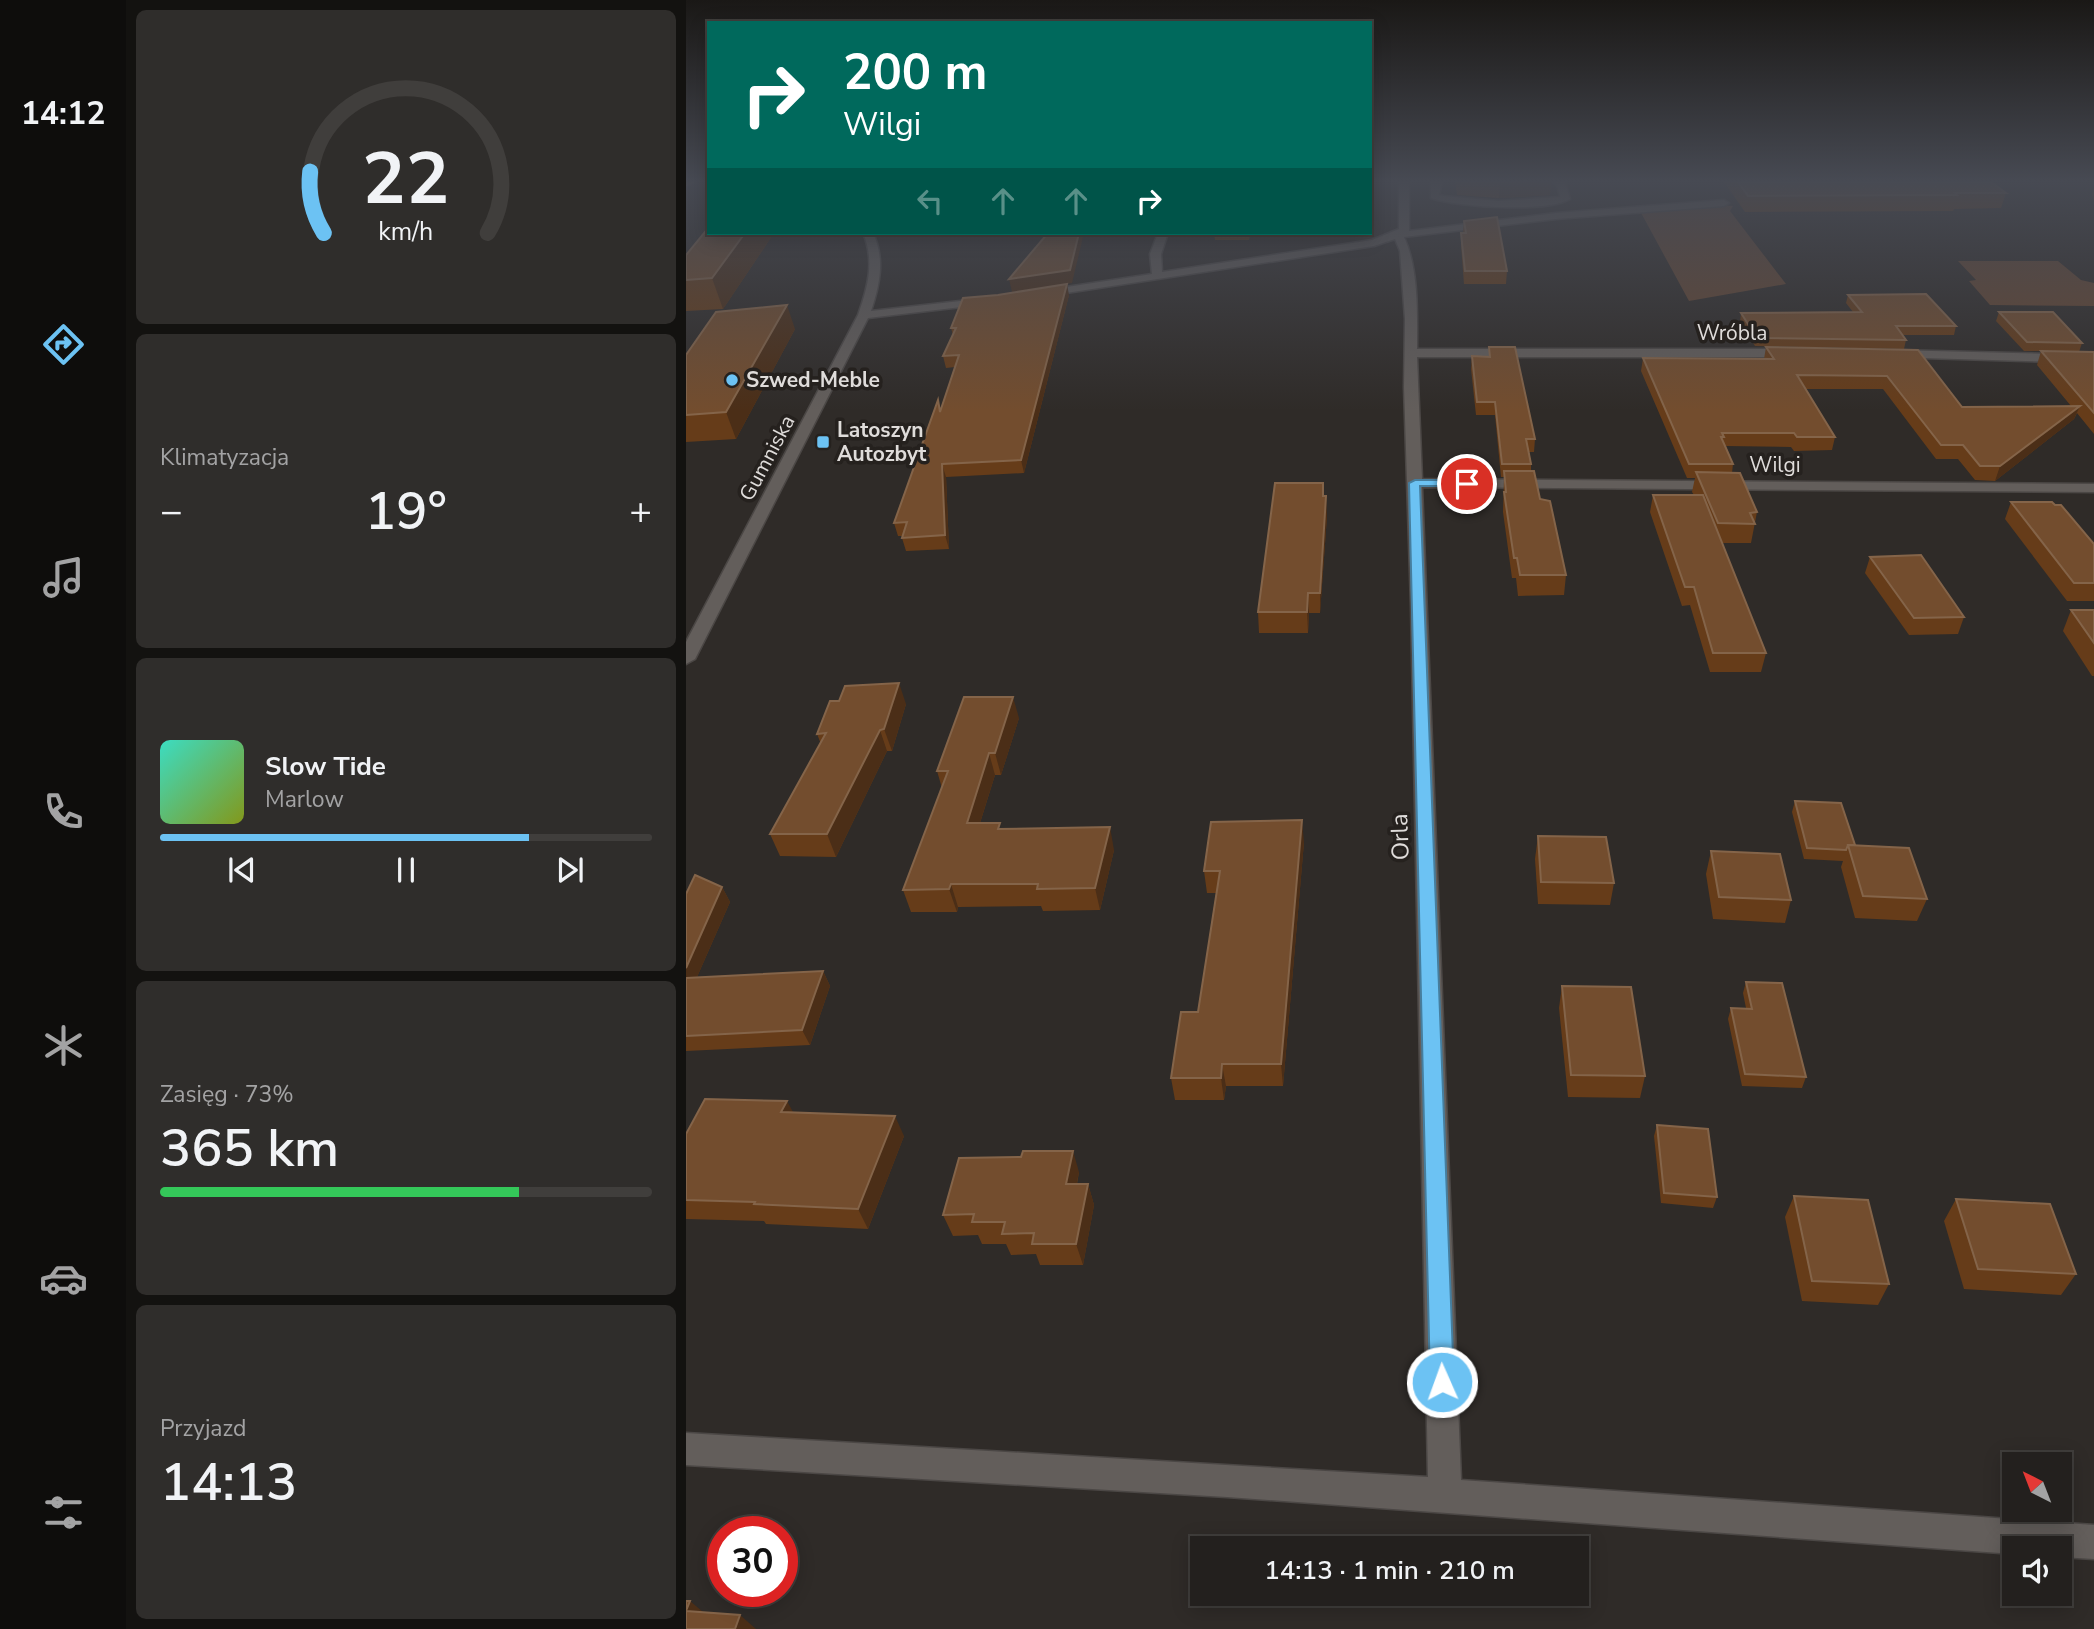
<!DOCTYPE html>
<html lang="pl">
<head>
<meta charset="utf-8">
<style>
	body { margin:0; font-family:"Nunito Sans",sans-serif; background:#2f2d2b; color:#f1f3f6; height:100vh; display:flex; flex-direction:column; font-size:26px; white-space:nowrap }
	* { box-sizing:border-box; margin:0 }
	p { font-size:23px; color:#a3a3a4 }
	.icon { flex:none; width:38px; height:38px; fill:none; stroke:currentColor; stroke-width:2; stroke-linecap:round; stroke-linejoin:round }
	.map { position:relative; flex:1; overflow:hidden }
	.details { display:flex; flex-direction:column; gap:10px; padding:10px; background:#131210; width:560px }
	.details>* { flex:none }
	.top-card { position:absolute; left:21px; top:21px; width:665px; height:214px; border-radius:0px; box-shadow:0 4px 18px #0003,0 0 0 2px #403e3c; background:#00695c; color:#fff; overflow:hidden }
	.needle { width:46px; rotate:318deg }
	.buttons { position:absolute; left:1316px; top:1452px; display:grid; gap:14px }
	.buttons a { display:grid; place-items:center; width:70px; height:70px; border-radius:0px; background:#23201e; box-shadow:0 4px 18px #0003,0 0 0 2px #403e3c; font-size:35px }
	.speed { position:absolute; left:21px; top:1516px; display:flex; gap:14px; font-size:35px; font-weight:700; text-align:center }
	.speed>* { display:grid; place-content:center; width:91px; height:91px; border-radius:50%; background:#23201e; box-shadow:0 4px 18px #0003,0 0 0 2px #403e3c; line-height:1 }
	.speed .limit { border:10px solid #d22; background:#fff; color:#111 }
	.pin { position:absolute; display:grid; place-items:center; width:60px; height:60px; color:#fff; margin:-30px; border:4px solid #fff; border-radius:50%; box-shadow:0 2px 7px #0007 }
	.me { position:absolute; width:77px; margin:-38px; rotate:358deg; stroke-linejoin:round; filter:drop-shadow(0 0 5px #0008) }
	.turn { display:flex; align-items:center; gap:24px; height:147px; padding:0 21px; font-size:32px }
	.turn .icon { width:91px; height:91px; stroke-width:2.5 }
	.turn b { display:block; font-size:49px; line-height:60px }
	.lanes { display:flex; align-items:center; height:66px; padding:0 21px; background:#0003; justify-content:center; gap:35px; direction:ltr }
	.lanes .off { opacity:.35 }
	.big { font-size:52px; font-weight:600; line-height:1.1 }
	.details .tile { flex:1; display:flex; flex-direction:column; justify-content:center; gap:10px; min-width:0; padding:0 24px; border-radius:10px; background:#2f2d2b }
	.details .dial { align-items:center; gap:0 }
	.dial svg { height:182px; overflow:visible; fill:none; stroke:#403e3c; stroke-width:7; stroke-linecap:round; text-anchor:middle }
	.dial text { fill:#f1f3f6; stroke:none }
	.song { display:flex; align-items:center; gap:21px }
	.cover { width:84px; height:84px; border-radius:10px; background:linear-gradient(135deg,hsl(170 70% 55%),hsl(70 70% 35%)) }
	.played { height:7px; border-radius:4px; background:linear-gradient(90deg,#6cc2f3 75%,#403e3c 75%) }
	.keys { display:flex; justify-content:space-around; direction:ltr }
	.heat { display:flex; justify-content:space-between; align-items:center; font-size:38px; direction:ltr }
	.charge { height:10px; border-radius:5px; background:linear-gradient(90deg,#34c759 73%,#403e3c 0) }
	.trip { position:absolute; left:504px; top:1536px; width:399px; height:70px; border-radius:0px; background:#23201e; box-shadow:0 4px 18px #0003,0 0 0 2px #403e3c; font-weight:600; line-height:70px; text-align:center }
	main { display:flex; flex:1; min-height:0 }
	.tabs { display:flex; flex-direction:column; width:126px; justify-content:space-around; align-items:center; background:#0e0d0c; color:#a3a3a4 }
	.tabs .icon { width:49px; height:49px }
	.tabs .active { color:#6cc2f3 }
	.tabs b { font-size:32px; color:#f1f3f6 }
	.map>svg:first-child { display:block }
</style>
</head>
<body>
<main>
<nav class="tabs">
<b>14:12</b>
<svg class="icon active" aria-label="directions" viewBox="0 0 24 24"><path d="M12 3l9 9-9 9-9-9zM9 14v-3h6M13 9l2 2-2 2"/></svg>
<svg class="icon" aria-label="music" viewBox="0 0 24 24"><path d="M9 18V5l10-2v13"/><circle cx="6" cy="18" r="3"/><circle cx="16" cy="16" r="3"/></svg>
<svg class="icon" aria-label="phone" viewBox="0 0 24 24"><path d="M5 4h4l2 5-3 2q2 4 5 5l2-3 5 2v4C11 20 4 13 5 4z"/></svg>
<svg class="icon" aria-label="climate" viewBox="0 0 24 24"><path d="M12 3v18M4 7l16 10M4 17L20 7"/></svg>
<svg class="icon" aria-label="car" viewBox="0 0 24 24"><path d="M5 17H2v-5l4-1 3-4h7l3 4 3 1v5h-3M9 17h6M6 11h13"/><circle cx="7" cy="17" r="2"/><circle cx="17" cy="17" r="2"/></svg>
<svg class="icon" aria-label="filters" viewBox="0 0 24 24"><path d="M4 7h16M4 17h16"/><circle cx="9" cy="7" r="2"/><circle cx="15" cy="17" r="2"/></svg>
</nav>
<section class="details">
<div class="tile dial"><svg viewBox="0 0 100 80">
<path d="M14 69A42 42 0 1 1 86 69"/>
<path d="M14 69A42 42 0 0 1 8 42" stroke="#6cc2f3"/>
<text x="50" y="56" font-size="32" font-weight="700">22</text>
<text x="50" y="72" font-size="11">km/h</text>
</svg></div>
<div class="tile"><p>Klimatyzacja</p>
<div class="heat"><a>−</a><b class="big">19°</b><a>+</a></div>
</div>
<div class="tile">
<div class="song"><i class="cover"></i><div><b>Slow Tide</b><p>Marlow</p></div></div>
<div class="played"></div>
<div class="keys"><svg class="icon" aria-label="previous" viewBox="0 0 24 24"><path d="M18 5L8 12l10 7zM5 5v14"/></svg><svg class="icon" aria-label="pause" viewBox="0 0 24 24"><path d="M8 5v14M16 5v14"/></svg><svg class="icon" aria-label="next" viewBox="0 0 24 24"><path d="M6 5l10 7-10 7zM19 5v14"/></svg></div>
</div>
<div class="tile"><p>Zasięg · 73%</p><b class="big">365 km</b><div class="charge"></div></div>
<div class="tile"><p>Przyjazd</p><b class="big">14:13</b></div>
</section>
<div class="map">
<svg width="1408" height="1629" viewBox="0 0 1408 1629">
	<rect width="100%" height="100%" fill="#2f2b28"/>
	<g fill="#654631">
		<path d="M1034,205L1047,206L1044,211L1100,284L1003,301L954,211Z"/>
		<path d="M1272,261H1372L1395,280L1408,283V306L1304,305L1283,281L1290,280Z"/>
	</g>
	<g fill="none" stroke-linecap="round" stroke-linejoin="round">
		<g stroke="#4b4745" stroke-width="3">
			<g id="minor">
				<path d="M713,182H723V231L870,213L1038,200L1043,203L1038,206L870,219L718,237C733,270 731,314 731,349H1108L1114,353L1108,357H731L736,479L1408,484V492L736,487L775,1480L1408,1525V1559L1374,1557V1549H1328V1554L541,1497L0,1465V1433L742,1477L725,605L718,387L719,319L714,251L709,239L688,246L354,297L348,294L354,291L466,274L464,254L472,233H482L475,254L476,272L686,240L713,229Z"/>
				<path d="M745,182H756L753,195L758,196L813,201L874,197L871,185L867,182H879L884,199C861,213 771,207 745,198Z"/>
				<path d="M177,233H187C199,259 194,284 185,311L301,298L307,301L301,304L182,318L9,659L0,664V642L172,315C182,287 189,261 177,233Z"/>
				<path d="M1207,350L1408,355V363L1203,357L1201,354Z"/>
			</g>
		</g>
		<g stroke="#4b4745" stroke-width="3">
			<path id="major" d="M0,182H9L0,186Z"/>
		</g>
		<use href="#minor" fill="#635e5b" fill-rule="evenodd"/>
		<use href="#major" fill="#b87844" fill-rule="evenodd"/>
	</g>
	<g fill="#663c19">
		<path d="M769,182H865L864,195L813,198L771,195Z"/>
		<path d="M1038,182H1305L1320,193L1315,208L1268,209L1267,211L1059,212Z"/>
		<path d="M1408,187V201L1406,194Z"/>
		<path d="M778,221L821,271L820,284H778L775,245V233H777Z"/>
		<path d="M23,233H88L37,309L0,311V255Z"/>
		<path d="M528,233H565L563,240H529Z"/>
		<path d="M383,295L338,473L260,477L263,549L220,551L216,538L217,536H212L208,523L252,400L255,411L269,367L260,368L257,356L267,335L265,328Z"/>
		<path d="M1162,295L1270,326L1268,335H1216L1220,340L1218,349L1069,346L1054,322L1055,313L1167,312L1160,303Z"/>
		<path d="M1313,312L1396,343L1393,352H1408V434L1391,413L1388,419L1309,481L1289,480L1272,459H1250L1197,389H1120L1149,437L1146,450L1108,451L1105,447L1040,446L1047,464L1046,473L1071,512L1065,543H1036L1080,653L1075,672H1024L1004,605L996,606L964,512L967,495H1008L1006,492L1009,478H1001L955,371L957,358L1078,359L1080,347L1232,350L1276,407L1385,406L1351,365L1355,351H1338L1310,321Z"/>
		<path d="M109,329L50,439L0,442V355Z"/>
		<path d="M803,347L849,439L848,452H843L845,464V471L880,575L878,595L832,596L830,578H826L817,512L818,477H815L809,415H790L785,369L786,356L803,357Z"/>
		<path d="M637,483L638,496L641,516L634,613H623L622,633H573L572,612Z"/>
		<path d="M1325,502L1408,544V601H1381L1319,519Z"/>
		<path d="M1184,557L1278,617L1272,634L1223,635L1179,573Z"/>
		<path d="M1385,610H1408V676H1406L1377,631Z"/>
		<path d="M220,704L206,751H201L150,857L94,856L84,834L135,744L131,734Z"/>
		<path d="M333,718L315,775H309L294,823L315,829L428,850L414,910L357,911L355,906L272,907L271,912H225L217,890L256,788L251,771Z"/>
		<path d="M1109,801L1241,899L1231,921L1169,918L1155,867L1157,861L1118,859L1106,812Z"/>
		<path d="M852,836L928,883L924,905L852,904L849,859Z"/>
		<path d="M618,842L597,1086H540L538,1100H489L485,1078L512,1012L530,893H521L518,871Z"/>
		<path d="M1025,851L1105,900L1099,923L1027,919L1020,874Z"/>
		<path d="M36,887L44,902L11,977L137,971L144,986L124,1045L0,1051V894Z"/>
		<path d="M1060,982L1120,1077L1116,1088L1056,1086L1042,1019L1045,1008H1060L1057,993Z"/>
		<path d="M876,986L959,1076L954,1098L882,1097L873,1008Z"/>
		<path d="M107,1113L218,1136L182,1229L80,1224L78,1221L0,1219V1134Z"/>
		<path d="M971,1125L1031,1197L1027,1208L975,1203L968,1136Z"/>
		<path d="M393,1172L391,1184H402L408,1205L397,1265H354L350,1254L325,1255L320,1244H296L292,1235L267,1236L257,1215Z"/>
		<path d="M1108,1196L1203,1284L1192,1305L1116,1301L1099,1217Z"/>
		<path d="M1270,1199L1390,1274L1375,1295L1278,1289L1258,1221Z"/>
	</g>
	<g fill="#4b2e17">
		<path d="M865,182L864,195L813,198L814,183Z"/>
		<path d="M59,233H88L37,309L26,278Z"/>
		<path d="M393,233H398L386,283L326,292L323,279Z"/>
		<path d="M381,284L383,295L338,473L335,460Z"/>
		<path d="M101,305L109,329L50,439L40,412Z"/>
		<path d="M1394,406L1388,419L1309,481L1314,466Z"/>
		<path d="M256,464L260,477L263,549L259,535Z"/>
		<path d="M640,496L641,516L634,613V593Z"/>
		<path d="M622,593L623,613L622,633L621,612Z"/>
		<path d="M213,683L220,704L206,751L198,729Z"/>
		<path d="M327,697L333,718L315,775L309,753Z"/>
		<path d="M194,730L201,751L150,857L141,834Z"/>
		<path d="M303,753L309,775L287,845L281,823Z"/>
		<path d="M616,820L618,842L597,1086L595,1064Z"/>
		<path d="M424,827L428,850L414,910L409,888Z"/>
		<path d="M265,884L272,907L271,912L263,889Z"/>
		<path d="M36,887L44,902L4,993L0,986V968Z"/>
		<path d="M137,971L144,986L124,1045L116,1030Z"/>
		<path d="M536,1064L540,1086L538,1100L535,1078Z"/>
		<path d="M101,1101L112,1121L95,1112Z"/>
		<path d="M209,1116L218,1136L182,1229L172,1209Z"/>
		<path d="M387,1151L393,1172L386,1206L380,1184Z"/>
		<path d="M402,1184L408,1205L397,1265L390,1244Z"/>
		<path d="M4,1601L23,1617L0,1611Z"/>
		<path d="M54,1615L70,1629H49Z"/>
	</g>
	<g fill="#734d2e" stroke="#846449" stroke-width="2">
		<path d="M1052,182H1305L1320,193H1269L1271,195L1062,196Z"/>
		<path d="M811,217L821,271H779L775,233H780L778,221Z"/>
		<path d="M23,227V233H59L26,278L0,280V255Z"/>
		<path d="M362,233H393L384,270L323,279Z"/>
		<path d="M381,284L335,460L256,464L259,535L216,538L221,522L208,523L252,400L254,412L273,355L257,356L270,328H265L277,298L312,295Z"/>
		<path d="M1240,294L1270,326H1210L1220,340L1071,338L1055,313L1176,312L1162,295Z"/>
		<path d="M101,305L40,412L0,415V355L30,312Z"/>
		<path d="M1313,312H1367L1396,343L1341,342Z"/>
		<path d="M803,347H829L849,439H840L845,464H816L809,402H791L786,356L804,357Z"/>
		<path d="M1080,347L1232,350L1276,407L1394,406L1314,466H1294L1277,445H1255L1201,376L1111,375L1149,437H1111L1108,433H1036L1038,437H1035L1047,464H1003L957,358L1088,359Z"/>
		<path d="M1355,351L1408,352V413Z"/>
		<path d="M818,471H848L854,499L864,501L880,575H834L831,558H828L818,492H820Z"/>
		<path d="M1010,472L1054,473L1071,512L1064,513L1069,524L1032,523Z"/>
		<path d="M589,483H637V496H640L634,593H622L621,612H572Z"/>
		<path d="M967,495H1017L1080,653H1027L1008,587H999Z"/>
		<path d="M1325,502H1366L1369,505H1375L1408,544V583H1388Z"/>
		<path d="M1235,555L1278,617L1228,618L1184,557Z"/>
		<path d="M1385,610H1408V643Z"/>
		<path d="M213,683L198,729L194,730L141,834H84L140,733L131,734L144,701H153L159,686Z"/>
		<path d="M278,697H327L309,753H303L281,823H314L312,829L424,827L409,888L351,889L352,884H265L263,889L217,890L262,771H251Z"/>
		<path d="M1109,801L1155,803L1169,845H1162L1160,850L1121,848Z"/>
		<path d="M616,820L595,1064H536L535,1078H485L495,1012H512L534,871H518L525,822Z"/>
		<path d="M852,836L920,837L928,883L855,882Z"/>
		<path d="M1162,845L1223,848L1241,899L1177,896Z"/>
		<path d="M1025,851L1094,854L1105,900L1033,897Z"/>
		<path d="M9,875L36,887L0,968V894Z"/>
		<path d="M137,971L116,1030L0,1036V978Z"/>
		<path d="M1060,982L1096,983L1120,1077L1059,1074L1045,1008L1066,1009Z"/>
		<path d="M876,986L945,987L959,1076L885,1075Z"/>
		<path d="M19,1099L101,1101L95,1112L209,1116L172,1209L68,1204L69,1202L0,1200V1134Z"/>
		<path d="M971,1125L1022,1129L1031,1197L978,1193Z"/>
		<path d="M337,1151H387L380,1184H402L390,1244H346L348,1233L316,1234L319,1222H286L288,1214L257,1215L273,1158L335,1157Z"/>
		<path d="M1108,1196L1182,1200L1203,1284L1126,1281Z"/>
		<path d="M1270,1199L1364,1204L1390,1274L1292,1269Z"/>
		<path d="M0,1601H4L0,1611L54,1615L49,1629H0Z"/>
	</g>
	<linearGradient id="sky" x2="0" y2="1"><stop stop-color="#1a1816"/><stop offset="0.44" stop-color="#474a53"/><stop offset="1" stop-color="#474a53" stop-opacity="0"/></linearGradient>
	<rect width="1408" height="411" fill="url(#sky)"/>
	<path fill="#6cc2f3" stroke="#467e9e" stroke-width="2" d="M781,480L787,484L785,486H734L768,1382L764,1390L756,1394L747,1390L744,1382L723,483L729,480Z"/>
	<g fill="#6cc2f3" stroke="#25211e" stroke-width="2.5">
		<circle cx="46" cy="380" r="7"/>
		<rect x="130" y="435" width="14" height="14" rx="3.5"/>
	</g>
	<g text-anchor="middle" dominant-baseline="central" stroke-width="7" stroke-linejoin="round" paint-order="stroke">
		<g font-size="21" fill="#dfdcda" stroke="#25211e">
			<text x="1046" y="333">Wróbla</text>
			<text transform="translate(81 458) rotate(-62)">Gumniska</text>
			<text x="1089" y="465">Wilgi</text>
		</g>
		<g font-size="21" font-weight="bold" fill="#dfdcda" stroke="#25211e" text-anchor="start">
			<text x="60" y="380">Szwed-Meble</text>
			<text x="151" y="430">Latoszyn<tspan x="151" dy="24">Autozbyt</tspan></text>
		</g>
		<g font-size="24" fill="#dfdcda" stroke="#25211e">
			<text transform="translate(714 837) rotate(-92)">Orla</text>
		</g>
	</g>
</svg>
<div class="buttons">
<a><svg class="needle" viewBox="-14 -14 28 28"><path d="M0-13l5 13h-10z" fill="#e53935"/><path d="M0 13l5-13h-10z" fill="#a3a3a4"/></svg></a>
<a><svg class="icon" aria-label="sound" viewBox="0 0 24 24"><path d="M4 9h4l5-4v14l-5-4H4zM17 9q2 3 0 6"/></svg></a>
</div>
<div class="speed"><div class="limit">30</div></div>
<div class="pin" style="left:781px;top:484px;background:#d93025"><svg class="icon" aria-label="arrive" viewBox="0 0 24 24"><path d="M6 21V4h12l-3 4 3 4H6"/></svg></div>
<svg class="me" style="left:756px;top:1382px" viewBox="-20 -20 40 40"><circle r="17" fill="#6cc2f3" stroke="#fff" stroke-width="3"/><path d="M0-11L8 9 0 5-8 9z" fill="#fff"/></svg>
<div class="trip">14:13 · 1 min · 210 m</div>
<div class="top-card">
<div class="turn"><svg class="icon" aria-label="right" viewBox="0 0 24 24"><path d="M7 20v-9h11M14 6l5 5-5 5"/></svg><div><b>200 m</b>Wilgi</div></div>
<div class="lanes"><svg class="icon off" aria-label="left" viewBox="0 0 24 24"><path d="M17 20v-9H6M10 6l-5 5 5 5"/></svg><svg class="icon off" aria-label="ahead" viewBox="0 0 24 24"><path d="M12 20V5M6 11l6-6 6 6"/></svg><svg class="icon off" aria-label="ahead" viewBox="0 0 24 24"><path d="M12 20V5M6 11l6-6 6 6"/></svg><svg class="icon" aria-label="right" viewBox="0 0 24 24"><path d="M7 20v-9h11M14 6l5 5-5 5"/></svg></div>
</div>
</div>
</main>
</body>
</html>
